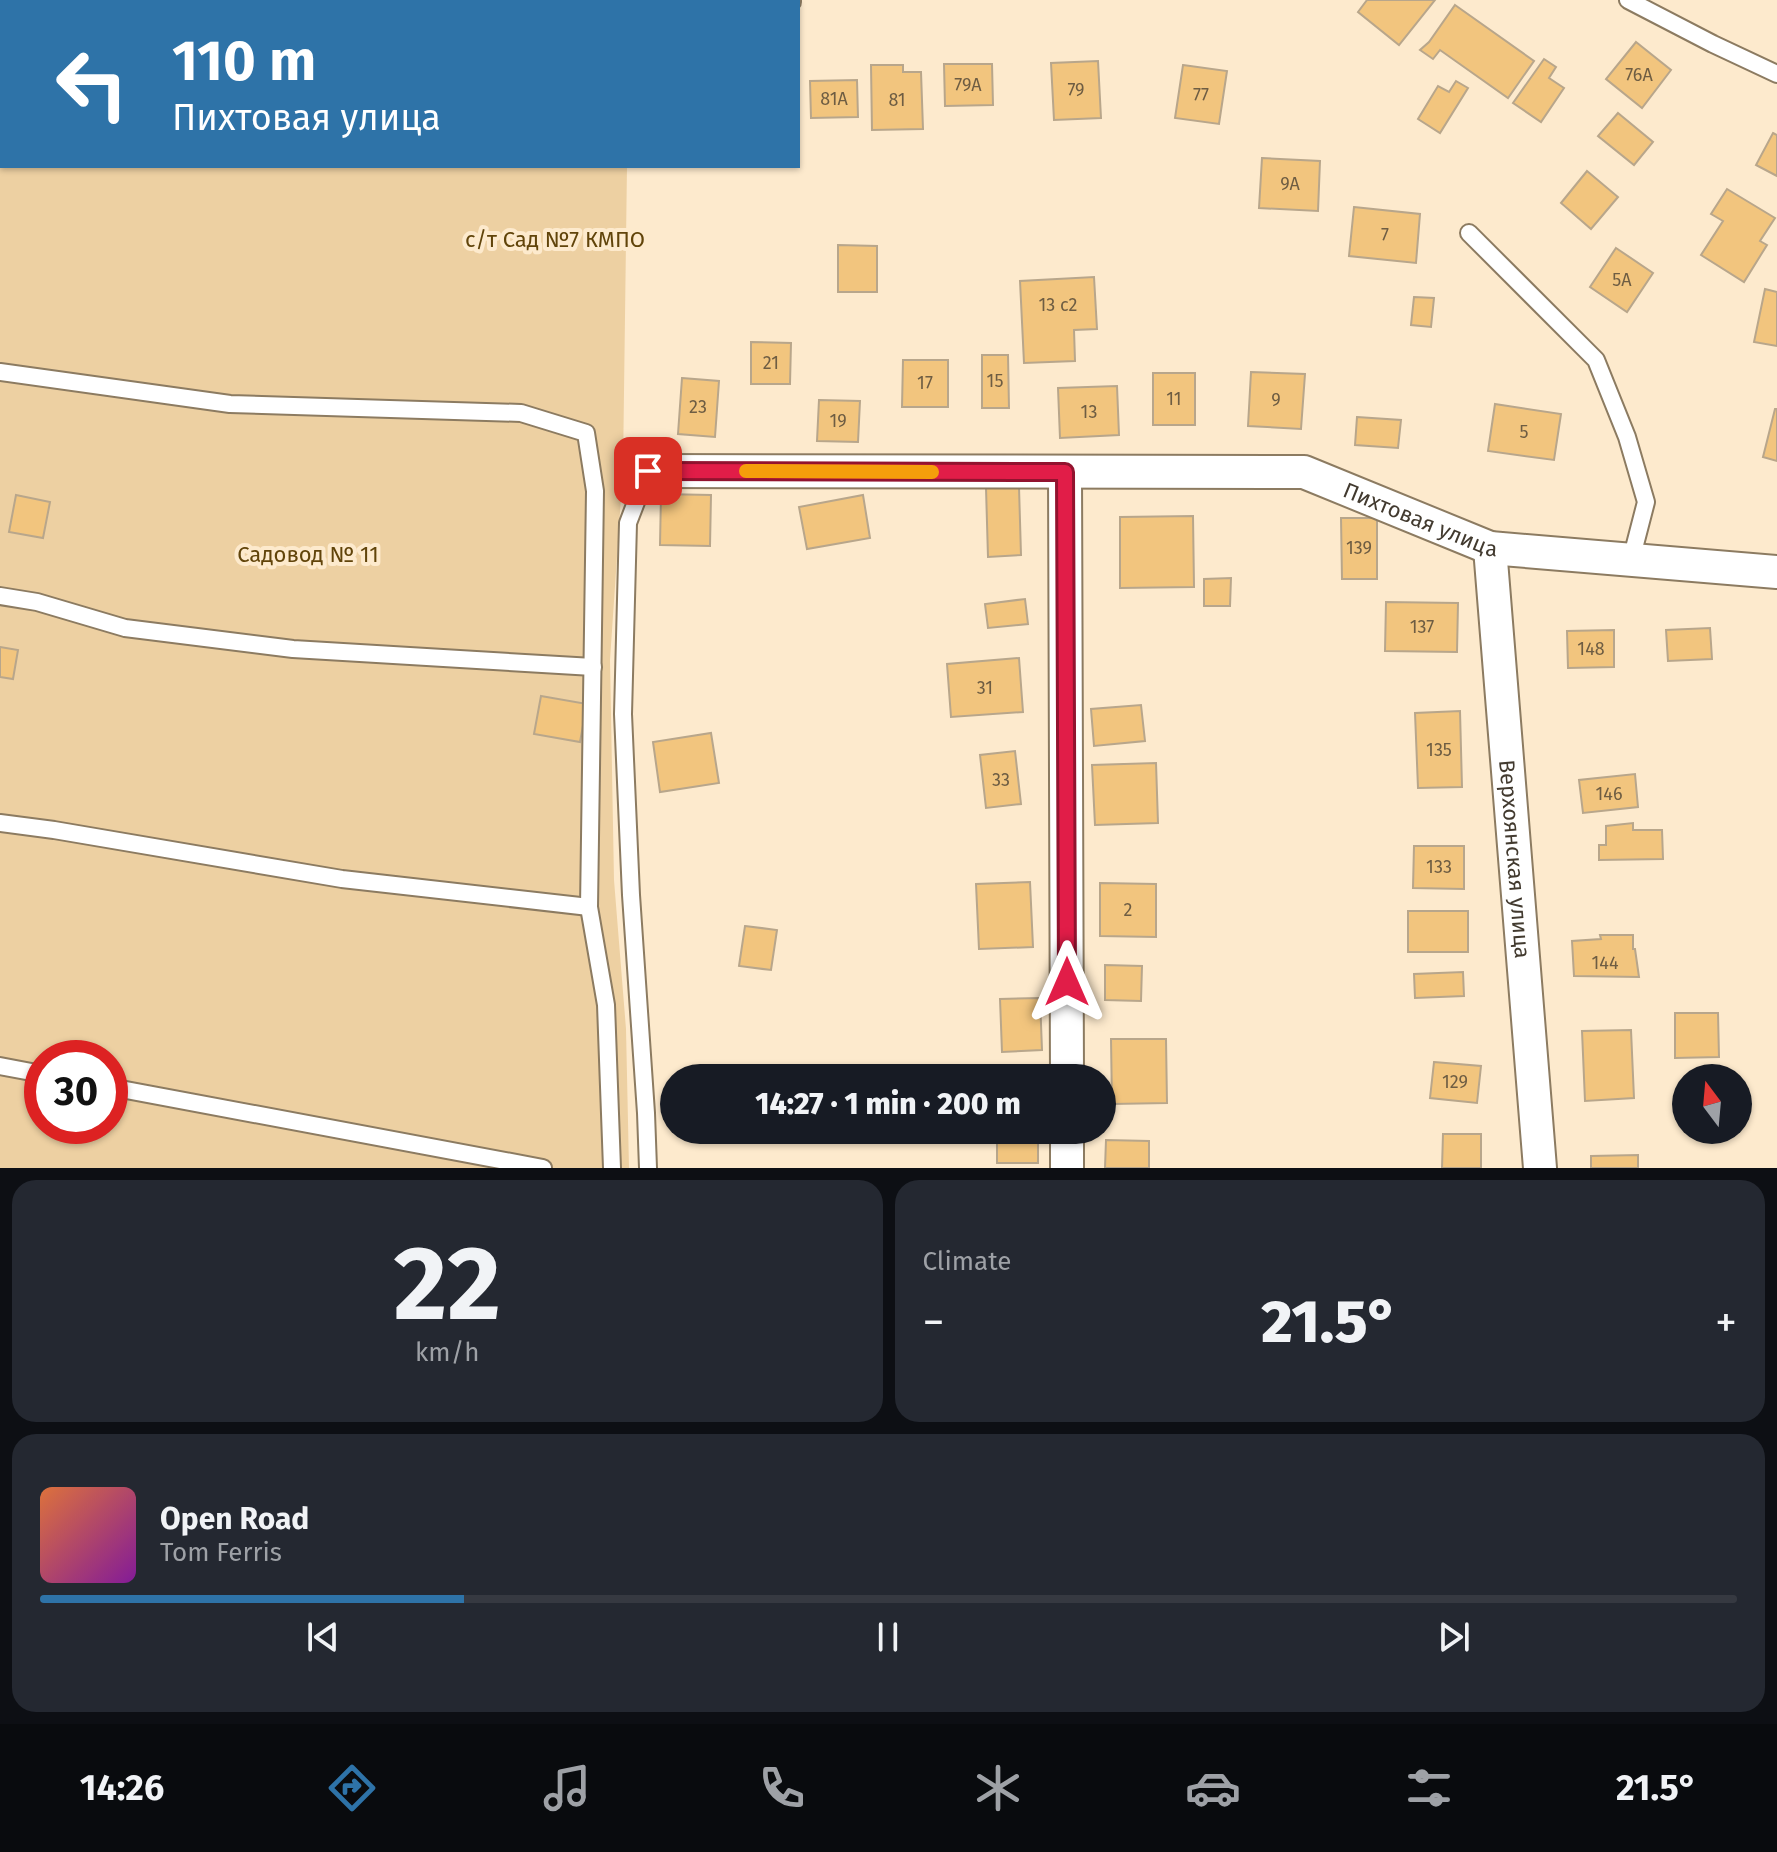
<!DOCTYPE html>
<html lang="en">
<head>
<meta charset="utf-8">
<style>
	body { margin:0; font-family:"Fira Sans",sans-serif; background:#242831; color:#f1f3f6; height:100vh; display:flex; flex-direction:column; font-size:30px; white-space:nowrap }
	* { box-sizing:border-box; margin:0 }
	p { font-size:26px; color:#9ea1a6 }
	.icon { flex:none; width:44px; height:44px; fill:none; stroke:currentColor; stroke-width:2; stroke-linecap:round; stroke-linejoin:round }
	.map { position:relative; height:1168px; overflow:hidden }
	.details { display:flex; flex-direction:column; gap:12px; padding:12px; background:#0d0f14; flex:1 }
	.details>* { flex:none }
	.banner { position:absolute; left:0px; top:0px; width:800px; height:168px; box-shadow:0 2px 6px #0004; background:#2e73a8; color:#fff; overflow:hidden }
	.needle { width:52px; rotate:344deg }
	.controls { position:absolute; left:1672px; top:1064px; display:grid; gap:16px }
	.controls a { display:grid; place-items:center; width:80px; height:80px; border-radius:50%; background:#171b24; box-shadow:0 2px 6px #0004; font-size:40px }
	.speed { position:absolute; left:24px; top:1040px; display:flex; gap:16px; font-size:40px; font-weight:700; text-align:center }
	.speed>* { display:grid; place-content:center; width:104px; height:104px; border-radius:50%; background:#171b24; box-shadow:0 2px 6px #0004; line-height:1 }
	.speed .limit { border:12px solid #d22; background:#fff; color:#111 }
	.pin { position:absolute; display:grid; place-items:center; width:68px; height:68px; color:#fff; margin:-34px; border-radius:16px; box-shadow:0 4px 12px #0006 }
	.me { position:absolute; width:88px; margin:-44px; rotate:0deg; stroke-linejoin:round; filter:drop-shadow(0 0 6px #0008) }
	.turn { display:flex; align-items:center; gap:28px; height:168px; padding:0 40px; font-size:36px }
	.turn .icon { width:104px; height:104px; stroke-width:2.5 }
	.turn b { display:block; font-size:56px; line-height:68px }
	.big { font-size:60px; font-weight:800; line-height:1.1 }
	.details .tile { flex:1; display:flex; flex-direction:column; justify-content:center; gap:12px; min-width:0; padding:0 28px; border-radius:24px; background:#242831 }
	.details .dial { align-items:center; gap:0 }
	.dial b { font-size:104px; line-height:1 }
	.song { display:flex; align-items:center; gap:24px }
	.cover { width:96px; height:96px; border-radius:12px; background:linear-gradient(135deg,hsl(20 70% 55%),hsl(290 70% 35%)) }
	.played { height:8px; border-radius:4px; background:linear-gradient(90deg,#2e73a8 25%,#363941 25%) }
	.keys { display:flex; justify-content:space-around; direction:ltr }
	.heat { display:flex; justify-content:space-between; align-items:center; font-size:44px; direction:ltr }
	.details .tiles { flex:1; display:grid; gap:12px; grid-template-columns:1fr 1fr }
	.tile:last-child { grid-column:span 2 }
	.trip { position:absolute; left:660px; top:1064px; width:456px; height:80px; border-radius:40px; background:#171b24; box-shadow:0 2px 6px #0004; font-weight:800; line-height:80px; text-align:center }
	.tab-bar { display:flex; height:128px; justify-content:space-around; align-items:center; background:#090b0e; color:#9ea1a6 }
	.tab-bar .icon { width:56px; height:56px }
	.tab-bar .on { color:#2e73a8 }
	.tab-bar b { font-size:36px; color:#f1f3f6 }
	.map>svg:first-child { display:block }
</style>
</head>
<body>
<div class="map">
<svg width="1777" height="1168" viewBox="0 0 1777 1168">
	<rect width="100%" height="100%" fill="#fdeacd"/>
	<path fill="#edd0a2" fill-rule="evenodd" d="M0,0H634L2,2V166H627L623,468L610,660L614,880L626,1029L629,1168H0ZM42,1058H110V1126H42Z"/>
	<g fill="#f2c57e" stroke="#b8a68b" stroke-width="2">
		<path d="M1367,0H1435L1399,45L1358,12Z"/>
		<path d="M1455,5L1534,61L1508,98L1440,50L1433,59L1420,50L1429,42Z"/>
		<path d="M1636,42L1671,70L1642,108L1606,79Z"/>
		<path d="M1544,59L1556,67L1549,78L1564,88L1541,122L1513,103Z"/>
		<path d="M1098,61L1101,118L1054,120L1051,63Z"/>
		<path d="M944,64H992L993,105L945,106Z"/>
		<path d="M871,65H903V72H921L923,129L872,130Z"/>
		<path d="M1183,65L1227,71L1219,124L1175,118Z"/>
		<path d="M857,80L858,117L811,118L810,81Z"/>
		<path d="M1456,81L1468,88L1440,133L1418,119L1438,86L1449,92Z"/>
		<path d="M1618,113L1653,142L1634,165L1598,136Z"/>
		<path d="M1773,133L1777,135V176L1756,165Z"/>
		<path d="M1262,158L1320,161L1318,211L1259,208Z"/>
		<path d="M1587,171L1618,197L1591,229L1561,203Z"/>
		<path d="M1727,189L1775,218L1760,241L1767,245L1744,282L1701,255L1723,221L1711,214Z"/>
		<path d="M1354,207L1420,214L1416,263L1349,256Z"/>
		<path d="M838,245L877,246V292H838Z"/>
		<path d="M1616,248L1653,273L1627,312L1590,287Z"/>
		<path d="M1094,277L1097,329L1074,330L1075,361L1024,363L1020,281Z"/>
		<path d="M1765,289L1777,292V346L1754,342Z"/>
		<path d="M1414,297L1434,298L1431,327L1411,325Z"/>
		<path d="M751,342L791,343L790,384H751Z"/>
		<path d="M982,355H1008L1009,408H982Z"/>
		<path d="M903,360H948V407H902Z"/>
		<path d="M1251,372L1305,374L1301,429L1248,426Z"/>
		<rect x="1153" y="373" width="42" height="52"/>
		<path d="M682,378L719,381L715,437L678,434Z"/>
		<path d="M1117,386L1119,435L1060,438L1058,388Z"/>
		<path d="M819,400L860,401L858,442L817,441Z"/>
		<path d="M1495,404L1561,414L1554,460L1488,451Z"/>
		<path d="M1775,409H1777V461L1763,457Z"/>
		<path d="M1357,417L1401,420L1398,448L1355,445Z"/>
		<path d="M1019,487L1021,555L988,557L986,488Z"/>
		<path d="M661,494L711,495L710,546L660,545Z"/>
		<path d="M16,495L50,502L43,538L9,532Z"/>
		<path d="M863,495L870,538L807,549L799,507Z"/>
		<path d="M1193,516L1194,587L1120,588V517Z"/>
		<path d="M1341,518H1377V579H1342Z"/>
		<path d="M1231,578L1230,606H1204V579Z"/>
		<path d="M1025,599L1028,624L988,628L985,604Z"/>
		<path d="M1386,602L1458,603L1457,652L1385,651Z"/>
		<path d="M1710,628L1712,659L1668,661L1666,630Z"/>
		<path d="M1614,630V667L1568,668L1567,631Z"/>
		<path d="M0,647L18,650L13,679L0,677Z"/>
		<path d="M1019,658L1023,712L951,717L947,664Z"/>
		<path d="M541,696L587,704L580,742L534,734Z"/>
		<path d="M1141,705L1145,741L1094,746L1091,709Z"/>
		<path d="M1460,711L1462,787L1418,788L1415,713Z"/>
		<path d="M711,733L719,783L660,792L653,742Z"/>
		<path d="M1015,751L1021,804L986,808L980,755Z"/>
		<path d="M1156,763L1158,823L1095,825L1092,765Z"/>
		<path d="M1635,774L1638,807L1583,813L1579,780Z"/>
		<path d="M1633,823V830H1662L1663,859L1599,860V845H1606V826Z"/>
		<path d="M1414,846H1464V889L1413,888Z"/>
		<path d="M1030,882L1033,947L979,949L976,884Z"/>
		<path d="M1100,883L1156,884V937L1100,936Z"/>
		<rect x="1408" y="911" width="60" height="41"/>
		<path d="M745,926L777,930L771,970L739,966Z"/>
		<path d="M1600,935H1633V949H1635L1639,977L1574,976L1572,941L1601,939Z"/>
		<path d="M1105,965L1142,966L1141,1001L1105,1000Z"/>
		<path d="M1463,972L1464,996L1415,998L1414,974Z"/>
		<path d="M1040,998L1042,1050L1002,1052L1000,999Z"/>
		<path d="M1675,1013H1718L1719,1057L1675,1058Z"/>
		<path d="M1631,1030L1634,1098L1585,1101L1582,1031Z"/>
		<path d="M1111,1039H1166L1167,1103L1112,1104Z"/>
		<path d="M1434,1062L1481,1066L1477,1103L1430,1098Z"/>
		<rect x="997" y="1130" width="41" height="33"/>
		<path d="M1443,1134H1481V1168H1442Z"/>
		<path d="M1106,1140L1149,1141V1168H1105Z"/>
		<path d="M1638,1155V1168H1591V1156Z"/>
	</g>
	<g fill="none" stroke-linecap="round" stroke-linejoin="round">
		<g stroke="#8c7b61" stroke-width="20">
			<g id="service">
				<path d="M792,0V2"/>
				<path d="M1628,0L1713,44L1777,74"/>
				<path d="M1469,233L1596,360L1627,437L1646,502L1631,560"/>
				<path d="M0,372L230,404L521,413L586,433L595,491L589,907L606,1005L612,1168"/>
				<path d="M0,596L37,602L125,628L293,649L593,667"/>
				<path d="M0,823L54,830L342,879L589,907"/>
				<path d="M0,1066L42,1074"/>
				<path d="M110,1087L543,1168"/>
				<path d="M648,1168L646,1113L631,895L623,714L628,523L648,471"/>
			</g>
		</g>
		<g stroke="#8c7b61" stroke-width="36">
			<g id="minor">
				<path id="s1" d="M648,471L1304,472L1490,548L1777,572"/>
				<path d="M1065,472L1067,1078"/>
				<path id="s2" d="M1490,548L1540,1168"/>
				<path d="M1067,1130V1168"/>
			</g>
		</g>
		<use href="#service" stroke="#fff" stroke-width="16"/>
		<use href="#minor" stroke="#fff" stroke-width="32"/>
	</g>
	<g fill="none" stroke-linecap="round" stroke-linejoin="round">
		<g stroke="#92132f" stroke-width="20">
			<path id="route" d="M648,471L1065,472L1067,982"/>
		</g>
		<use href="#route" stroke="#e11d48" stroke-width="14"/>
		<path stroke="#f59e0b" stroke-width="14" d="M746,471L932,472"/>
	</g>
	<g text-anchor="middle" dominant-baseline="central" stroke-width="8" stroke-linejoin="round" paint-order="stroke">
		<g font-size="18" fill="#6e5d43">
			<text x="1639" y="75">76А</text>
			<text x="968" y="85">79А</text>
			<text x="1076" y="90">79</text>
			<text x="1201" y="95">77</text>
			<text x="834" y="99">81А</text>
			<text x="897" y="100">81</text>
			<text x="1290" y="184">9А</text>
			<text x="1385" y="235">7</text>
			<text x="1622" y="280">5А</text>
			<text x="1058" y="305">13 с2</text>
			<text x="771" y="363">21</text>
			<text x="995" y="381">15</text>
			<text x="925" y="383">17</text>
			<text x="1174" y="399">11</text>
			<text x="1276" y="400">9</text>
			<text x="698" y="407">23</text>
			<text x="1089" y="412">13</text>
			<text x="838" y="421">19</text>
			<text x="1524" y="432">5</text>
			<text x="1359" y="548">139</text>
			<text x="1422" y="627">137</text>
			<text x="1591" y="649">148</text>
			<text x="985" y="688">31</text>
			<text x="1439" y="750">135</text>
			<text x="1001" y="780">33</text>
			<text x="1609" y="794">146</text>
			<text x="1439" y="867">133</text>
			<text x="1128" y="910">2</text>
			<text x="1605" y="963">144</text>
			<text x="1455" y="1082">129</text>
		</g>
		<g font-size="22" fill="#61440a" stroke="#fdeacd">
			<text x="555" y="239">с/т Сад №7 КМПО</text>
			<text x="308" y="554">Садовод № 11</text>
		</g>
		<g font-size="22" fill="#423a2f" stroke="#fdeacd">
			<text stroke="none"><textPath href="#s1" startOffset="782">Пихтовая улица</textPath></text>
			<text stroke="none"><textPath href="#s2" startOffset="312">Верхоянская улица</textPath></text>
		</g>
	</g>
</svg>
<div class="controls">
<a><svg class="needle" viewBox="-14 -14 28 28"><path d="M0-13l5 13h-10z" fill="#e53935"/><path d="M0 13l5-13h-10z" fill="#9ea1a6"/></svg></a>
</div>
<div class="speed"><div class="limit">30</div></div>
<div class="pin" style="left:648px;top:471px;background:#d93025"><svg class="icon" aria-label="arrive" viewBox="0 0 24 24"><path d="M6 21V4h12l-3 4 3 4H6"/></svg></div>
<svg class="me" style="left:1067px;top:982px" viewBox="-20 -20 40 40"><path d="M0-17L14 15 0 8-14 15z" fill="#e11d48" stroke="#fff" stroke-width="4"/></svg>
<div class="trip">14:27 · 1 min · 200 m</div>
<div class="banner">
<div class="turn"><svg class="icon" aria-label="left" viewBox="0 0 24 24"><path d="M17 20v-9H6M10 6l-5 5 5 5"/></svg><div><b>110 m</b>Пихтовая улица</div></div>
</div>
</div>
<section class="details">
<div class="tiles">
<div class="tile dial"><b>22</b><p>km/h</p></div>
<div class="tile"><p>Climate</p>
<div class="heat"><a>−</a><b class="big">21.5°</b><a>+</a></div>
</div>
<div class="tile">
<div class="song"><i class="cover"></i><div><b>Open Road</b><p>Tom Ferris</p></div></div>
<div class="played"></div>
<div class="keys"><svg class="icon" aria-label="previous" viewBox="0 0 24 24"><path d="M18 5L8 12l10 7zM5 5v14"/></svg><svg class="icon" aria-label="pause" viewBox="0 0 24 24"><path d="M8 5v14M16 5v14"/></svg><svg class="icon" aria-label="next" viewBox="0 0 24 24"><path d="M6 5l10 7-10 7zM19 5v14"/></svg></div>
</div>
</div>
</section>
<nav class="tab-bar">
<b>14:26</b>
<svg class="icon on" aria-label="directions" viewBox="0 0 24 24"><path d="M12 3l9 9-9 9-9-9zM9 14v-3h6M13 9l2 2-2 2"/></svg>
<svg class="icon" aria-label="music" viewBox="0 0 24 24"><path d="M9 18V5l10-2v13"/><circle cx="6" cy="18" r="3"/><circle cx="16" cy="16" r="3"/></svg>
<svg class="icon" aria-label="phone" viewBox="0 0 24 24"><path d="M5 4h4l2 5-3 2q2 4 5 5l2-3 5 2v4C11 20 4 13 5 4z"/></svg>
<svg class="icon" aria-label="climate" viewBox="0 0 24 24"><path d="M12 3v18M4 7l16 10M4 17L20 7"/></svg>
<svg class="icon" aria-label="car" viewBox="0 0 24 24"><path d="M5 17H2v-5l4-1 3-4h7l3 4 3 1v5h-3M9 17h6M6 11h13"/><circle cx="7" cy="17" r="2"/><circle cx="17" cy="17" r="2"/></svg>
<svg class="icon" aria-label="filters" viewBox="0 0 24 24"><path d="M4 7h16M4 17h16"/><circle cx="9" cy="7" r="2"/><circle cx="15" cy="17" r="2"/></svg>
<b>21.5°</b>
</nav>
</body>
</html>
